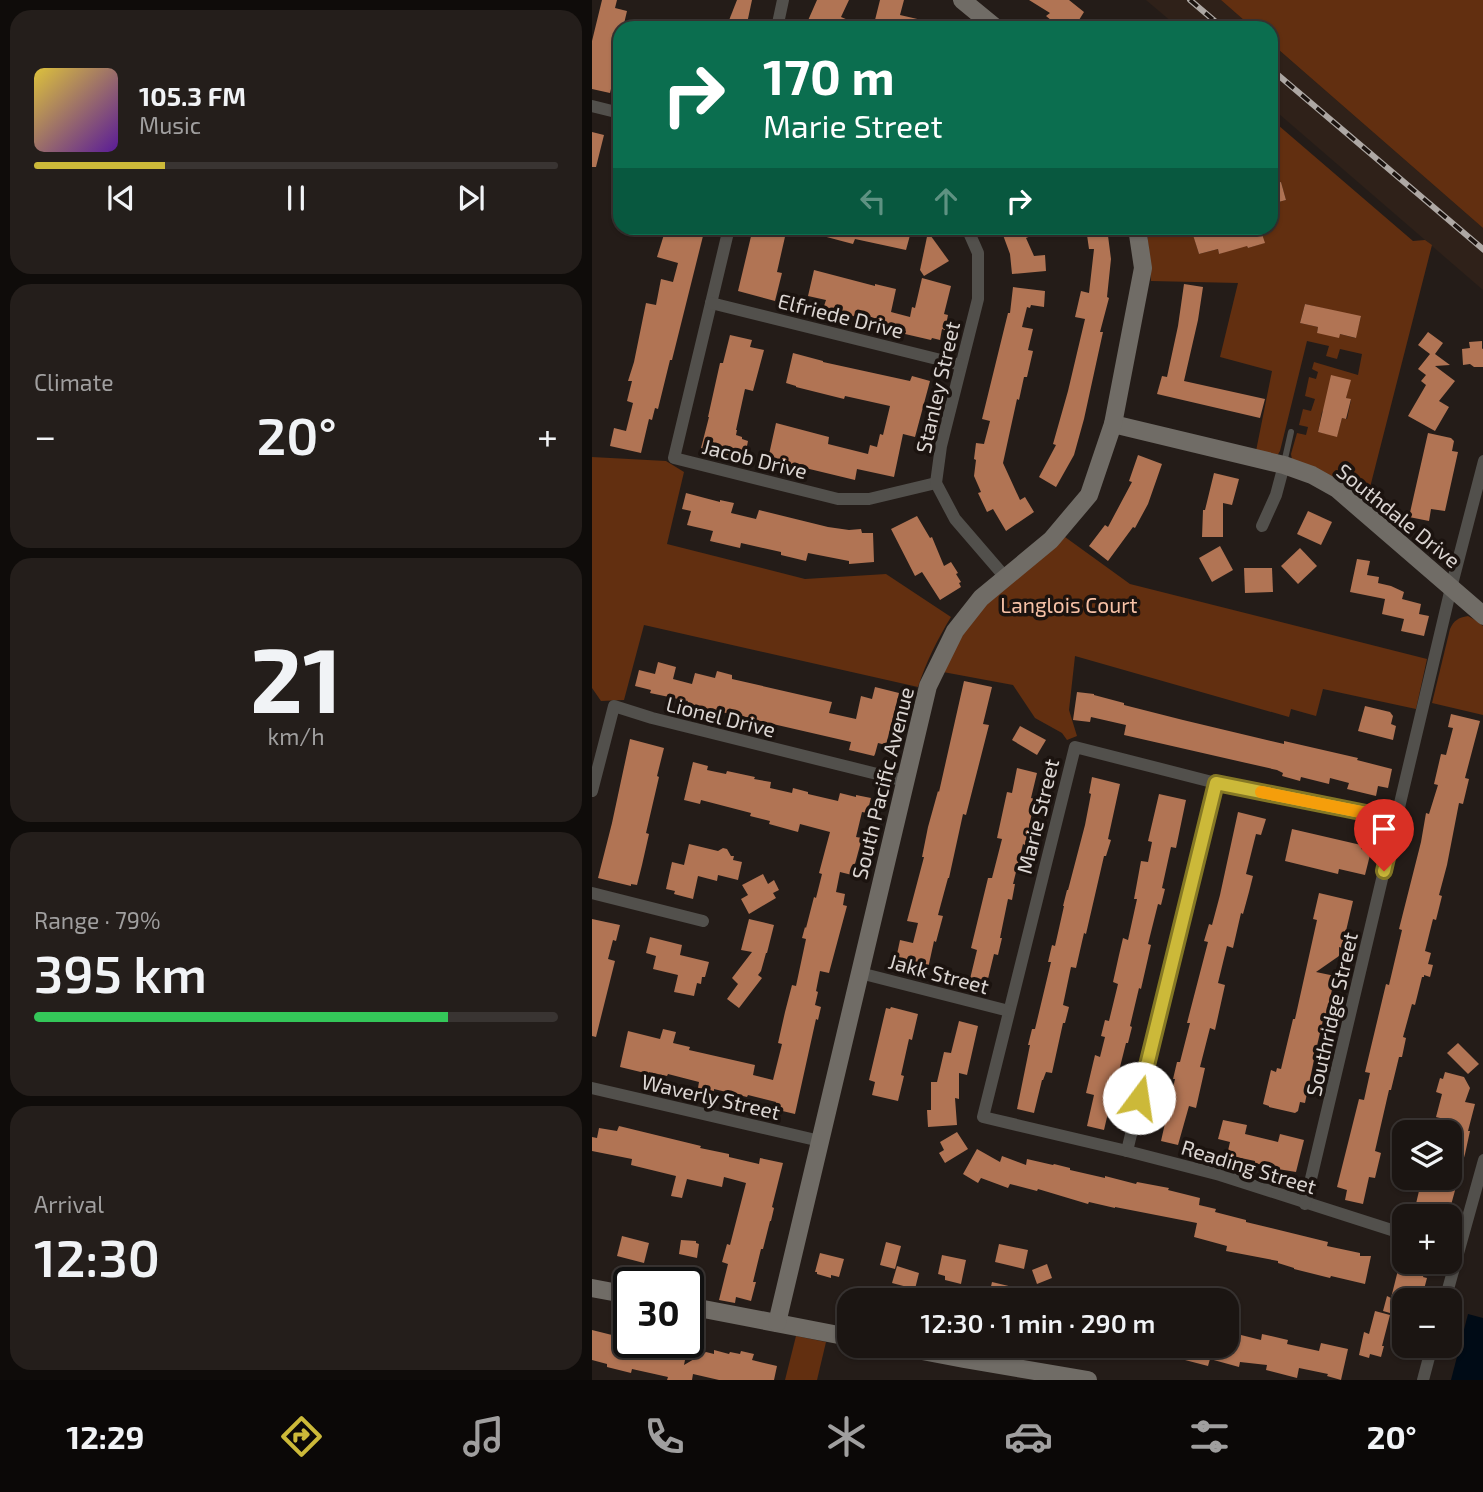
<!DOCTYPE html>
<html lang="en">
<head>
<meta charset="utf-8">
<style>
	body { margin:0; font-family:"Exo 2",sans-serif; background:#241e1b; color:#f1f3f6; height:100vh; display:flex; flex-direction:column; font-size:26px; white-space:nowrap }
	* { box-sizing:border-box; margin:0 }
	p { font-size:23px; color:#a09f9f }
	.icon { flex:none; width:38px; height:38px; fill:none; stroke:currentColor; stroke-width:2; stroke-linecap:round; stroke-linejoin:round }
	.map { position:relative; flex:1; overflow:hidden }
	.sheet { display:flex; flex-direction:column; gap:10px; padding:10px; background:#0f0c0a; width:592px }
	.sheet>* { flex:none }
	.banner { position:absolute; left:21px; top:21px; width:665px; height:214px; border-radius:21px; box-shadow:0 2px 5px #0004,0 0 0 2px #393432; background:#0b6e4f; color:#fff; overflow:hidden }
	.tools { position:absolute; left:800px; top:1120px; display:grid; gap:14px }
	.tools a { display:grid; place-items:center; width:70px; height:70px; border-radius:14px; background:#1b1512; box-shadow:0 2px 5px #0004,0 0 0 2px #393432; font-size:35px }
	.speed { position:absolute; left:21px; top:1267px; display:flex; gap:14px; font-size:35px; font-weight:700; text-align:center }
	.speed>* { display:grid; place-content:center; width:91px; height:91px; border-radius:50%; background:#1b1512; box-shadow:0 2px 5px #0004,0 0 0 2px #393432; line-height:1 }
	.speed .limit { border:4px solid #111; border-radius:10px; background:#fff; color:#111 }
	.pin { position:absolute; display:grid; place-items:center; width:60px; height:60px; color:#fff; margin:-72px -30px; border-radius:50% 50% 50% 0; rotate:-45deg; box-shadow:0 0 7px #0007 }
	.pin .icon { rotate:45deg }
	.me { position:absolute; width:77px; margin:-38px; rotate:14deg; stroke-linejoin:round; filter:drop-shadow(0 0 5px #0008) }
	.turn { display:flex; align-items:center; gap:24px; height:147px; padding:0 35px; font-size:32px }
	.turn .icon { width:91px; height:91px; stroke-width:2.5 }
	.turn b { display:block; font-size:49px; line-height:60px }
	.lanes { display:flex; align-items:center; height:66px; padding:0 35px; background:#0003; justify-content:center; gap:35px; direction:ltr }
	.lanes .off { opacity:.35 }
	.big { font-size:52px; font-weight:600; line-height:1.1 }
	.sheet .card { flex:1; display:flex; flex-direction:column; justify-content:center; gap:10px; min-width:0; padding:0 24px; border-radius:21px; background:#241e1b }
	.sheet .dial { align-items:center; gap:0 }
	.dial b { font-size:91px; line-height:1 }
	.song { display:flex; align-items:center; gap:21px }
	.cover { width:84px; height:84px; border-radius:10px; background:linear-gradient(135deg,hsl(50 70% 55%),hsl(270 70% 35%)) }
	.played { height:7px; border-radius:4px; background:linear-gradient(90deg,#ccb939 25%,#393432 25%) }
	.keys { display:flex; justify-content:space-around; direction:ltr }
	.heat { display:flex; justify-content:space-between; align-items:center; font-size:38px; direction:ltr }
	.charge { height:10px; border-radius:5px; background:linear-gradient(90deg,#34c759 79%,#393432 0) }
	.trip { position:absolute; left:245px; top:1288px; width:402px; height:70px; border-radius:21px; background:#1b1512; box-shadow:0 2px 5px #0004,0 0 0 2px #393432; font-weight:600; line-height:70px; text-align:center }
	.tabs { display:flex; height:112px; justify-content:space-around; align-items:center; background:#0b0807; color:#a09f9f }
	.tabs .icon { width:49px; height:49px }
	.tabs .on { color:#ccb939 }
	.tabs b { font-size:32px; color:#f1f3f6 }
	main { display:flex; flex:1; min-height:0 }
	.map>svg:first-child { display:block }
</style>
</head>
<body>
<main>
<section class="sheet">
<div class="card">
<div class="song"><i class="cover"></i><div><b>105.3 FM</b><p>Music</p></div></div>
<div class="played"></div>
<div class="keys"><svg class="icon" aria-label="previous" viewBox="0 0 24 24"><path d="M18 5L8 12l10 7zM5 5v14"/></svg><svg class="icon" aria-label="pause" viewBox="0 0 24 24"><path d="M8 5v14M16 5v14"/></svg><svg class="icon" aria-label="next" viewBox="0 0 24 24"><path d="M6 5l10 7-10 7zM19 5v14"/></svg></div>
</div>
<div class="card"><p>Climate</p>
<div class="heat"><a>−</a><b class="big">20°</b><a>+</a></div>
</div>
<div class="card dial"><b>21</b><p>km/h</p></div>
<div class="card"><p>Range · 79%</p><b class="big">395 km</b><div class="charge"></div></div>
<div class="card"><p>Arrival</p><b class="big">12:30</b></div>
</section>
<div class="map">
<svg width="892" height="1380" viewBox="0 0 892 1380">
	<rect width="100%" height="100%" fill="#241c18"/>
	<g fill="#2f2119">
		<path d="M554,0H629L661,28H587Z"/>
		<path d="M679,43L891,228V290L679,107Z"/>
	</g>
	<g fill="#622f10" fill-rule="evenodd">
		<path d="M629,0H891V228L679,43V28H661Z"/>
		<path d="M679,119L821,241L833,240L840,245L774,503L700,460L699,454L705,433L714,435L716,427L707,425L711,409L719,411L723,399L713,396L717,377L724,379L726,372L720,369L722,362L766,375L770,354L748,349L745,359L734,356L737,346L715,341L688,451L685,456L664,451L680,371L628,357L646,283L559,281L555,228H584L585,230L594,228H639V230L624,234L622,230L601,234L607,254L626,249L627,254L654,243L656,248L672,243L668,228H679V204L694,200L689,182H687L679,154ZM713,304L769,317L763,338L748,334L725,333L726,327L708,323ZM758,380L754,398L759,400L755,419L750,418L745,436L726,432L730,412Z"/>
		<path d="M0,457L74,461L92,472L75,544L213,579L294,574L359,617C345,640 334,662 326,687L52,625L32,700L9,701L0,688Z"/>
		<path d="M473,537L538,584L835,659L824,709L731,689L724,716L699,709L697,717L483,656L477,710L485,736L475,740L470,733L443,718L421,685L351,672C361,651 371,630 387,612C412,584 445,562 473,537Z"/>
		<path d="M876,616L885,621L891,626V715L840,703L858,629C862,620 866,618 876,616Z"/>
		<path d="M204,1336L234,1342L225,1380H193Z"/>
	</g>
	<path fill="#000b16" d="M876,1314L891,1318V1380H859Z"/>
	<g fill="#b17454">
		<path d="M10,0H25L23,8L35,11L31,28H28V61L26,60L18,93L0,89V41Z"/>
		<path d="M145,0H160L154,28H134Z"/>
		<path d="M225,0H257L249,17L275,28H220L214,25Z"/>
		<path d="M288,0H312L308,15L347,24V28H281Z"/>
		<path d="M437,0H477L492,12L487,20L495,28H469L454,16L458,13Z"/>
		<path d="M0,132L12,135L4,167H0Z"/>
		<path d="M689,182L694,200L679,204V184Z"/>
		<path d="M74,228H113L80,360H78L66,409L63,408L60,420L57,419L49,453L18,446L22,428L34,431L41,403L35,401L40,381H36L42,362L54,303L64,305L69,279L81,282L86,263L65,257Z"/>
		<path d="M161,228H195L185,272L190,273L183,301L146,291Z"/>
		<path d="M213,228H320L314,250L263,239L261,244L212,231Z"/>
		<path d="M411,228H459L434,238L442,256L453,255L454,271L420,274L418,254L411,235L414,234Z"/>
		<path d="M494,228H515L519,259L515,297L517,298L508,332H511L492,419L482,455L464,487L447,477L464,445L461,444L476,391L493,319L483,317L489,291L497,293L502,249H497Z"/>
		<path d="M630,228H668L673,243L656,248L655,246L627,254L626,249L607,254L601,235Z"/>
		<path d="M336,232L357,261L332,276L328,270Z"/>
		<path d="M222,270L283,286V284L304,289L299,312L318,317L320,307L323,308L330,278L359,286L352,314L356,315L353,330L350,329L348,340L340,338L339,340L313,334L314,331L274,321V319L231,309L234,300L216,296Z"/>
		<path d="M592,284L611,287L606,320L592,381L673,399L668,418L565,394L570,376L575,377L586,326Z"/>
		<path d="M421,287L453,291L452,307L439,305L438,308L435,307L430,327L441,329L436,350L441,351L435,377H432L427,400L425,399L411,463L428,500L433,497L442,512L414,531L401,509L395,512L386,493L389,492L382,476L384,460L382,459L384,443L392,444L398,421L390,419L416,313H418Z"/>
		<path d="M713,304L769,316L764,338L748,334L747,338L725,333L726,327L708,323Z"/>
		<path d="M836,332L851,343L843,354L858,365L843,366L863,381L847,401L857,407L843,431L816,416L834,385L829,381L834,375L826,369L838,354L826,345Z"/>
		<path d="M138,335L160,340L158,347L172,350L161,391L153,389L144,430H145L144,435L150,437V439L156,441L154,451L147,449L145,458L109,448L117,417H116L128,363H131Z"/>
		<path d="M890,341V349L892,348V367H882L878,364L871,365L870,349L878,348L877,342Z"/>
		<path d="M201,353L231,361V362L318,381L320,376L338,381L323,437L311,434L302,477L265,469L263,480L176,459L184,423L237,437L236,444L276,454L278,445L285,447L288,434L291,435L298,406L253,396L252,399L204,387V386L194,383Z"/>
		<path d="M739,375L759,380L754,398L759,399L754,419L750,418L745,437L726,432Z"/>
		<path d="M836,433L859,438L862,441L860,451L866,452L853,511L839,509L837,521L817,517Z"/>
		<path d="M546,455L570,464L556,504L543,528L541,527L516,561L497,546L513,525L516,527L540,482L537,481Z"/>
		<path d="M622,473L647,479L640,505L631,503V537H610L611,510H613Z"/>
		<path d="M94,493L128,502V500L142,503L139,513L164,519L167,510L236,527L257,530L269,529L270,533H281L282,562L257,564V561L216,553L214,561L189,555V552L149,543L148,548L118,541L121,531L95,525L99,511L90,509Z"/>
		<path d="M716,511L740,522L729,545L705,534Z"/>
		<path d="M325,516L338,538L340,537L352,566L359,562L366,573L364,574L369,582L367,583L369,587L348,600L330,572L323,576L299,529Z"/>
		<path d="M628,546L641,570L620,582L607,558Z"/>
		<path d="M708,548L725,566L706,584L689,566Z"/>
		<path d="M765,559L778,561L775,575L787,577L786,583L799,586L812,592L810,599L829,604L827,614L837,616L832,636L809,631L812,619L790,614L793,599L758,592Z"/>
		<path d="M652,568H680L681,592L653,593Z"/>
		<path d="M66,662L84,667L81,679L100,684L103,673L123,678L125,671L140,675V679L240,702L237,713L264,719L269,696L280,699L283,687L307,693L294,745L286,743L283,754L282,756L257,750L259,742L95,704L96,701L58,693L59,690L43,686L47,670L63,674Z"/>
		<path d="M372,681L400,687L391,724L397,725L374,815L371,814L357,878H356L346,915L351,916L344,942L342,941L335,973L305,966L306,960L304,959L308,940L321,943L326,923L315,921L332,857H330L336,827L346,791L347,792Z"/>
		<path d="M485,692L502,694V695L532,703V705L591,720L692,744V741L766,758L765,760L800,769L796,788L786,786L784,796L755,789L757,783L738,778L737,784L709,777L708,781L690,776L691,773L685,770L532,735L534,725L499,717L498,722L481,720Z"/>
		<path d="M773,706L798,712L801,716L799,724L804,726L801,740L766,731Z"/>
		<path d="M859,714L888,721L873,778L877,779L871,804L867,803L855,865L847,895L850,896L844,920L841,919L833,951L839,953L836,964L841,965L838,977L832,975V977H830L823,1005L820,1004L811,1037L814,1038L810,1057H807L799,1090H797L783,1151L789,1153L783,1178L777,1177L771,1204L753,1200L755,1190L745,1187L767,1099L772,1100L778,1073L773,1072L794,984L797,985L810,930L807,929L829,842L834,813L837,814L846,785L842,784L849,754L854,755L861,728L856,727Z"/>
		<path d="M428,726L454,740L445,755L420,740Z"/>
		<path d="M38,739L72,748L65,776L67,777L54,833L57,834L50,865L45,885L39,884V886L6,878L20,823Z"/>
		<path d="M101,762L116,766L115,770L134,774L135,771L163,777L162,779L179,782L178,788L200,793L201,788L216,792V794L246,801L248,793L264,797V795L279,798L275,813L270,812L264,837L270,838L260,875L248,872L244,892L253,894L251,905L255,906L237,973L228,971L224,991L226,992L223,1005L229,1007L226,1020L224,1019L203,1114L182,1109L184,1102L156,1095L155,1097L122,1089V1091L106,1088L107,1082L76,1074L75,1076L57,1072V1074L28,1067L36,1031L68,1039L71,1029L84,1032L81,1043L98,1047L97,1050L163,1065L161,1075L181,1080L190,1044L186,1043L193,1012L200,985L204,986L214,939L210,938L213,927L214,928L222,897L224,898L230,874L227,873L238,832L208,824L206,832L177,824L178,821L158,816L159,813L109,800L108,804L92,800Z"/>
		<path d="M425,768L445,773L439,798L443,799L433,845L431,844L421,884H423L420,900L416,899L408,938H410L406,955L402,954L394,987L377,983L385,950L379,948L396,878H400L410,839L405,838L415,792L420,793Z"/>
		<path d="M500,777L528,784L516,839L519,840L514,856H512L494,934L492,933L484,968L479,967L471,1005L477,1007L473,1023H471L460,1073L454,1072L451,1080H450L442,1113L425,1109L438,1045H436L440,1029H443L459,962H456L460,945L463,946L472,906H471L475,890H476L493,825L499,794L497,793Z"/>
		<path d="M567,794L594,800L584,848L579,847L570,888L573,889L569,905L566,904L556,944L559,945L549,989L547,988L538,1026L540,1027L536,1043H534L524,1083H526L522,1100H519L512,1130L495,1126L502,1095L494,1093L503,1055L508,1057L513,1037L509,1036L513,1020L517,1021L526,984L521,982L527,955L531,938L536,940L545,899H542L549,861L556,862L560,842L556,841Z"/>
		<path d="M646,812L674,819L669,835L664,834L654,874L661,876L657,892L651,914L649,913L641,948L635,946L626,983L633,985L623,1030L618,1028L608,1067L613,1068L604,1108L597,1106L586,1145L569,1141L583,1079H581L585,1062H588L598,1023H595L616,942L612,941L617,924L620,925L628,895Z"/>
		<path d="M700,829L769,845V849L779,851L773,875L747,869L746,874L693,861Z"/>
		<path d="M97,844L126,851L131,848L135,849L139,856H142L141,860L150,862L146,880L126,875L125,881L106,876L101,899L82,894L83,891L74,889L80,862L92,865Z"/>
		<path d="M171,874L176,884L182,880L187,890L181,893L184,898L157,914L149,899L156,895L150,885Z"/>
		<path d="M727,893L761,901L750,948L747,947V956L724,972L743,976L733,1021L731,1020L724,1050L713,1103L708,1102L706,1111L703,1113L677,1107V1106L671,1104L679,1070L684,1072L685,1068L689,1069L701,1019H703L725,920L721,919Z"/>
		<path d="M0,919L28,925L24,941L21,940L16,959L23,961L4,1037L0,1036Z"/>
		<path d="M157,919L182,925L175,953H174L169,971L166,975L170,978L147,1008L135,999L146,984L140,978L160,952L149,950Z"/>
		<path d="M58,937L90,945L88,955L117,962L113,977H110L109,984L105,983L102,996L82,992L86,975L61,969L64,956L54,953Z"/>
		<path d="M299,1007L326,1014L320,1040L317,1039L309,1075L312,1076L306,1101L280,1095L283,1082L277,1080L294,1008L298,1009Z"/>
		<path d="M367,1021L386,1026L375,1075L367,1073V1099L363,1098L365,1125L336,1127L335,1110H339V1082H345L352,1052L359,1053Z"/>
		<path d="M866,1043L887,1064L876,1074L855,1053Z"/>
		<path d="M853,1072L872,1077L878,1088L873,1102L883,1104L876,1131H878L873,1154L856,1216H841V1214L823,1208L830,1178H858V1132H849L852,1119L844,1117L850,1094L844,1092L848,1078L851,1079Z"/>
		<path d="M631,1120L655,1125L653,1134L686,1142L688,1134L712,1140L704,1172L680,1168L663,1163V1161L635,1155L638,1142L626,1139Z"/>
		<path d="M27,1126L109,1146L108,1148L137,1154V1157L167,1164L168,1158L191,1163L180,1207L182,1208L179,1221H178L171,1249H169L161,1282H164L159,1301L144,1297L143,1303L127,1300L136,1264L130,1262L135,1244L138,1245L154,1183L132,1177L130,1187L95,1179L90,1198L79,1196L84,1176L39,1165L40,1159L0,1151V1137L5,1138L7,1128L25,1131Z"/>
		<path d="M365,1132L376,1149L353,1163L347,1153L352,1150L348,1142Z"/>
		<path d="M385,1149L408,1162L410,1156L434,1165L435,1159L461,1165L462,1164L478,1168V1170L513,1178V1176L544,1184L545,1182L577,1188L576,1190L608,1198L607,1205L624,1209L623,1212L654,1220V1222L736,1242L735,1246L768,1253V1256H779L773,1284L739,1276L738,1278L702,1269V1268L686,1263V1261L634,1251L635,1246L602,1237L605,1223L523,1207V1208L497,1202L496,1204L446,1189L445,1191L418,1184L416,1188L389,1178L386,1183L371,1174Z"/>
		<path d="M30,1236L57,1243L52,1263L25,1256Z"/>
		<path d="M89,1240L104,1241V1243L107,1244L105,1258L87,1254Z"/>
		<path d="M294,1242L309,1246L303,1269L288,1265Z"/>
		<path d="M407,1244L436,1250L432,1269L403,1262Z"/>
		<path d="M228,1253L252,1259L247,1277L239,1275V1278L225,1274V1272H223Z"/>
		<path d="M350,1255L374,1260L369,1284L353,1280V1276L346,1274Z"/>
		<path d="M820,1263L834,1267L831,1277L835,1278L831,1293L824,1291L821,1300H812V1317L791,1311L795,1296L799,1298L806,1270L818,1273Z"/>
		<path d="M455,1264L460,1278L445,1284L440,1270Z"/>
		<path d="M305,1266L327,1273L323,1289L300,1283Z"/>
		<path d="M400,1282L459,1296L458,1300H396Z"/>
		<path d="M783,1311L798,1315L790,1346H792L789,1357L778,1354L777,1358L767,1355L772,1332L777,1334Z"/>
		<path d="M0,1330L36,1339L35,1342H62L95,1350L92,1365L114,1352L122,1354V1350L137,1354L138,1352L148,1354L149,1351L162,1354L160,1360L185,1366L182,1380H127L101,1374L100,1380H75L76,1377L40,1369L39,1373L15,1367V1364L0,1360Z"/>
		<path d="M641,1333L669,1340L670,1334L696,1340L695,1344L727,1351L729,1343L756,1349L749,1380L735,1376L736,1374L707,1368L705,1378L674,1370L675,1365L648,1362L647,1367L618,1359L616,1366L570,1354L569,1357L538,1350L539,1346H635V1334L641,1336Z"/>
	</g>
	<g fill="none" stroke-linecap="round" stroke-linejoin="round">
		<path stroke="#52504c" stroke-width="6" d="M692,463L699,432"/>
		<g stroke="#52504c" stroke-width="12">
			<path d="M185,28L191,0"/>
			<path d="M0,106L28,113"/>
			<path d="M137,228L82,458L246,499H277L344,483"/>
			<path d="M375,228L386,253V299L349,446L344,483L363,519L413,577"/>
			<path d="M119,303L369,365"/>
			<path d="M670,526L684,495L692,465"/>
			<path d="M0,791L22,706L60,718L313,781"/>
			<path d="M804,819L624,783L483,747L391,1117L535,1151L628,1175L812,1234"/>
			<path d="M0,893L111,921"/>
			<path d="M268,973L417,1011"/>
			<path d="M0,1088L228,1141"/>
			<path d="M535,1151L624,783"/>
			<path d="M713,1204L859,588L892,461"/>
			<path d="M853,1300L892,1160"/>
			<path d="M831,1380L840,1346"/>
		</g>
		<g stroke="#706c66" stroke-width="18">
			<path d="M370,0L404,28"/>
			<path d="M521,424L692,465L720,475L745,489L892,616"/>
			<path d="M0,1288L37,1295"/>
			<path d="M96,1306L257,1337"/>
			<path d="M185,1323L336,686L363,631L389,598L459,540L497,495L521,424L551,268L545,228"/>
			<path d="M304,1346L372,1359L496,1380"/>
		</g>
		<g stroke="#aea8a4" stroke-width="6">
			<g id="rail">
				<path d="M598,0L631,28"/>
				<path d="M679,69L892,250"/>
			</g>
		</g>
		<use href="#rail" stroke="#1b130f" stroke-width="3.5" stroke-dasharray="10" stroke-linecap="butt"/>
	</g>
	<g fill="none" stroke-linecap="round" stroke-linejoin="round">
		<g stroke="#857825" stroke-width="18">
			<path id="route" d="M547,1098L624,783L804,819L792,871"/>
		</g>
		<use href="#route" stroke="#ccb939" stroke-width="12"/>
		<path stroke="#f59e0b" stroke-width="12" d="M669,792L779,814"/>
	</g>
	<g text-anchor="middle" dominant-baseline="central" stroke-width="7" stroke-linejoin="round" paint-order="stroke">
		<g font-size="21" fill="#dbd5d2" stroke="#1b130f">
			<text transform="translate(249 315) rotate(14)">Elfriede Drive</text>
			<text transform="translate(345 387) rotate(-77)">Stanley Street</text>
			<text transform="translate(163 458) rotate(14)">Jacob Drive</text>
			<text transform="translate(807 515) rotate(39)">Southdale Drive</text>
			<text transform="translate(129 716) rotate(14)">Lionel Drive</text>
			<text transform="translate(290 783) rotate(-76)">South Pacific Avenue</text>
			<text transform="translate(445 816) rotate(-76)">Marie Street</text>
			<text transform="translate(347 973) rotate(15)">Jakk Street</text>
			<text transform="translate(739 1014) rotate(-77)">Southridge Street</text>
			<text transform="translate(119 1096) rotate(13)">Waverly Street</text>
			<text transform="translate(657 1166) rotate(17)">Reading Street</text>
		</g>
		<g font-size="21" fill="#f7c2a7" stroke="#1b130f">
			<text x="477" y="604">Langlois Court</text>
		</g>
	</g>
</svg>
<div class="tools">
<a><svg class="icon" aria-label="layers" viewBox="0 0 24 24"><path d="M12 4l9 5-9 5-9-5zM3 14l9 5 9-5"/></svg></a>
<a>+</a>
<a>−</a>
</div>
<div class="speed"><div class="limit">30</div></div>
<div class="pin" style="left:792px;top:871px;background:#d93025"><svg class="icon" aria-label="arrive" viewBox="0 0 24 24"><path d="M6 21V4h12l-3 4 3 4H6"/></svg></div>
<svg class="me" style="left:547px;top:1098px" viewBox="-20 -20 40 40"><circle r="19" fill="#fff"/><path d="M0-13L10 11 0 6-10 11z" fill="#ccb939"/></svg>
<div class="trip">12:30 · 1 min · 290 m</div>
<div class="banner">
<div class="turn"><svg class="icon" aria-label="right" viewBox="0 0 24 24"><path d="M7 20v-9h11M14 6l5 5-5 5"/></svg><div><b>170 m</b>Marie Street</div></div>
<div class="lanes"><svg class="icon off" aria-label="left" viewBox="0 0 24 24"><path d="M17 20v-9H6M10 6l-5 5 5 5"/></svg><svg class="icon off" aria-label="ahead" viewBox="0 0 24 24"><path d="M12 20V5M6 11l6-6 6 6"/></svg><svg class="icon" aria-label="right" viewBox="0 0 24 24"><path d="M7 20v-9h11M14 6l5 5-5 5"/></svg></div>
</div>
</div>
</main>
<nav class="tabs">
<b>12:29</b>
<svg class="icon on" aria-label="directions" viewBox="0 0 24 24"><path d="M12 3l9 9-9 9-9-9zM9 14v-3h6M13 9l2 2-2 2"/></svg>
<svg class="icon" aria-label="music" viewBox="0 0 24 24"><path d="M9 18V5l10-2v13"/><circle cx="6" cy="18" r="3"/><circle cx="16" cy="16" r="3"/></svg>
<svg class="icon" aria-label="phone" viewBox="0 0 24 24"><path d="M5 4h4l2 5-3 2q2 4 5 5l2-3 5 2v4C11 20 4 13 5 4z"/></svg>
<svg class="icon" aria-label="climate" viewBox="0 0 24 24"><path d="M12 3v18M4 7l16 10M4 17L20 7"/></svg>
<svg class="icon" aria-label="car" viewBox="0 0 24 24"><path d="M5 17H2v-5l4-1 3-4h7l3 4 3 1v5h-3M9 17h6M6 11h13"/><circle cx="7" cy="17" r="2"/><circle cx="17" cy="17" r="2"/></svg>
<svg class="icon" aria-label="filters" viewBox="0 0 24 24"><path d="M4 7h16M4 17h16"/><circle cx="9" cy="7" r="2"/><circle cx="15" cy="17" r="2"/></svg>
<b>20°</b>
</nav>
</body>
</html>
